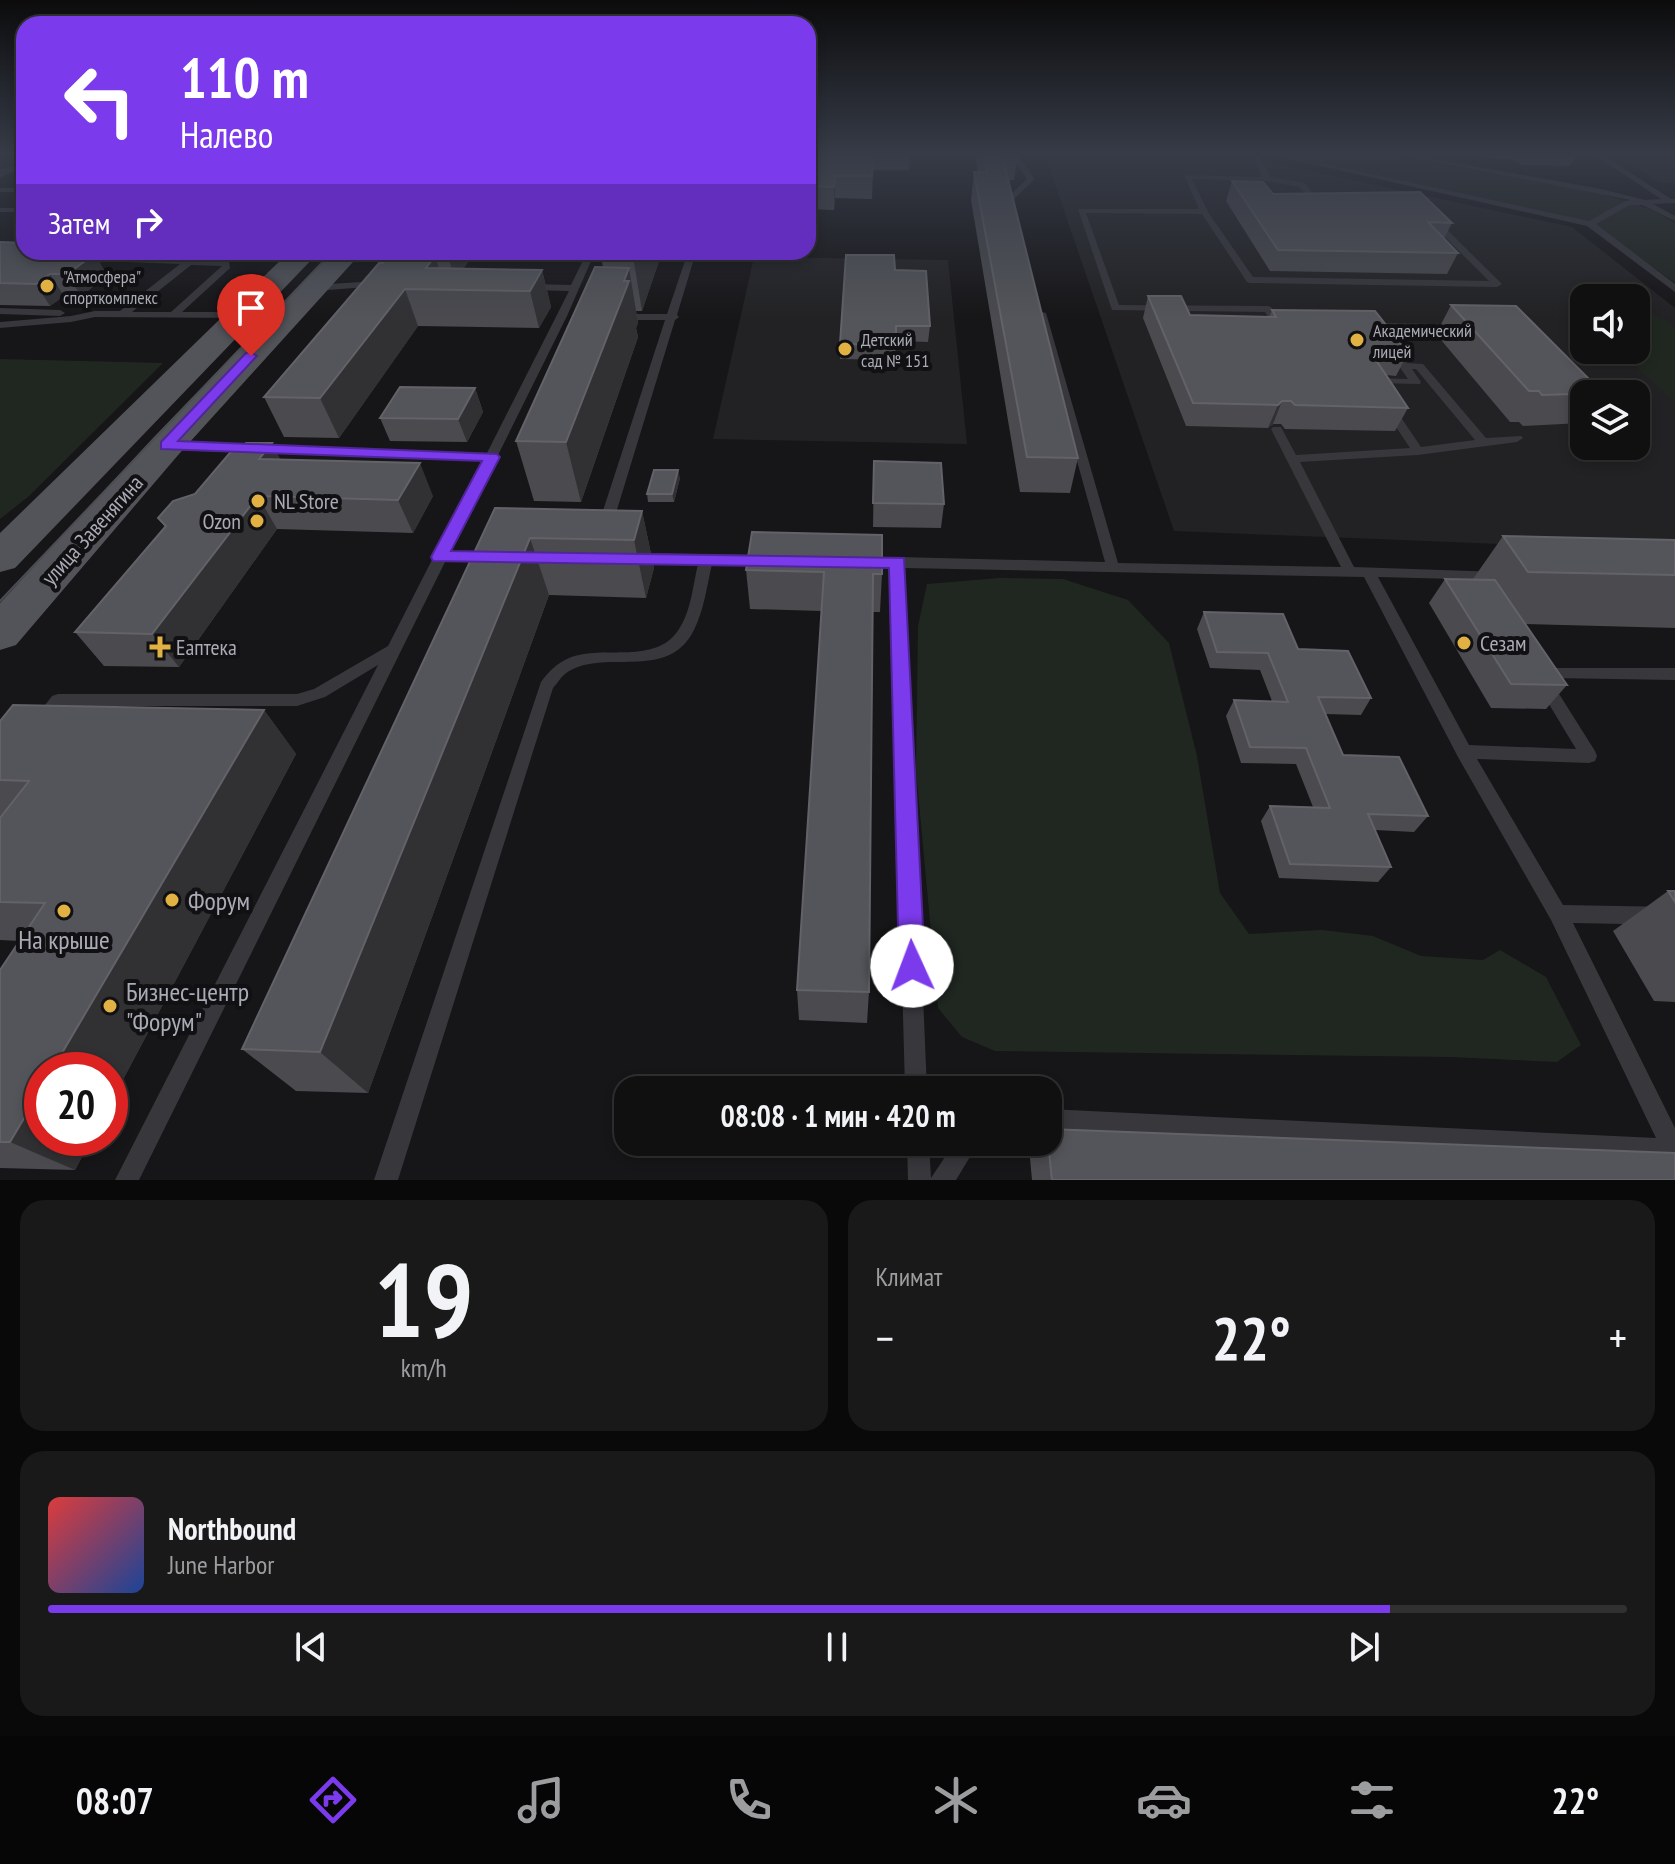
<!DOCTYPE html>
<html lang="ru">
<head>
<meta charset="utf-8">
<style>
	body { margin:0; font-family:"PT Sans Narrow",sans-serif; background:#19191a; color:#f1f3f6; height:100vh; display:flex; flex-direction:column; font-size:30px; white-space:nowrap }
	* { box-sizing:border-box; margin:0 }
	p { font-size:26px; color:#9c9d9f }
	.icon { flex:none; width:44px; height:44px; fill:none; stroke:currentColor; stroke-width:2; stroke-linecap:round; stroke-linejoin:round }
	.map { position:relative; height:1180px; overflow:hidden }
	.sheet { display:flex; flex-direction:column; gap:20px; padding:20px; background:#090909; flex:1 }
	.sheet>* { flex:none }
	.hud { position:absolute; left:16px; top:16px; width:800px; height:244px; border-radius:24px; box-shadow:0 4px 12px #0003,0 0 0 2px #303031; background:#7c3aed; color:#fff; overflow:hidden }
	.controls { position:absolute; left:1570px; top:284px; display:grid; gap:16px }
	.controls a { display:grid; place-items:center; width:80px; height:80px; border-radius:16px; background:#101011; box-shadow:0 4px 12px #0003,0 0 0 2px #303031; font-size:40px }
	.speed { position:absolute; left:24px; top:1052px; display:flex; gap:16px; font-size:40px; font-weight:700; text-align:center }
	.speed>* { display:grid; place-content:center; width:104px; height:104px; border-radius:50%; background:#101011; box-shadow:0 4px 12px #0003,0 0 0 2px #303031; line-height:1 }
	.speed .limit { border:12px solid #d22; background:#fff; color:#111 }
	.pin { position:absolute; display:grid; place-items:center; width:68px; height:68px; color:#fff; margin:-82px -34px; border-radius:50% 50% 50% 0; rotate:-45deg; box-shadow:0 0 8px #0007 }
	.pin .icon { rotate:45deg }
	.me { position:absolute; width:88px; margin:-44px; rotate:358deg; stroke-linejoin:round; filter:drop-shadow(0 0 6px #0008) }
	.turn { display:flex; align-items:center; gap:28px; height:168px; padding:0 32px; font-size:36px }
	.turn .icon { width:104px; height:104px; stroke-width:2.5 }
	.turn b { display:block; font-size:56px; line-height:68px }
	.then { display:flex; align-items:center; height:76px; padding:0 32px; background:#0003; gap:16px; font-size:30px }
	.big { font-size:60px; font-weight:600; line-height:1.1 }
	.sheet .tile { flex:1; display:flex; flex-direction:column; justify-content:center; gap:12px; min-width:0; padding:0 28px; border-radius:24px; background:#19191a }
	.sheet .dial { align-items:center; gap:0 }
	.dial b { font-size:104px; line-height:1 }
	.song { display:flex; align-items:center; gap:24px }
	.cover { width:96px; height:96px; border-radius:12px; background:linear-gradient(135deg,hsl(0 70% 55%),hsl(220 70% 35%)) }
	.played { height:8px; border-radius:4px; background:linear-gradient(90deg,#7c3aed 85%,#303031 85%) }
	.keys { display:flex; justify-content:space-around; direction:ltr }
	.heat { display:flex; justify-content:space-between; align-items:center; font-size:44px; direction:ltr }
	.sheet .tiles { flex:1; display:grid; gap:20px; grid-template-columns:1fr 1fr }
	.tile:last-child { grid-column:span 2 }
	.trip { position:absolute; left:614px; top:1076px; width:448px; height:80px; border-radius:24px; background:#101011; box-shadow:0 4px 12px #0003,0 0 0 2px #303031; font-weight:600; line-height:80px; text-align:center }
	.tabs { display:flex; height:128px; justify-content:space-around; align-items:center; background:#060607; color:#9c9d9f }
	.tabs .icon { width:56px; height:56px }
	.tabs .selected { color:#7c3aed }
	.tabs b { font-size:36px; color:#f1f3f6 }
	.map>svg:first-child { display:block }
</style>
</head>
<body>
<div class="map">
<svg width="1675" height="1180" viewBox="0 0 1675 1180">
	<rect width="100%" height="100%" fill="#161517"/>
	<g fill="#222224" fill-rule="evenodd">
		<path d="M1045,155H1235L1572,227L1675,308V551L1174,531ZM1584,298H1636V350H1584ZM1584,394H1636V446H1584Z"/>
		<path d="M1617,155H1675V183H1660Z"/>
		<path d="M754,257L948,260L967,444L713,439Z"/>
	</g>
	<g fill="#202721">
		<path d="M1286,155H1391L1595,192C1621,200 1652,207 1675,223V283L1591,222Z"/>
		<path d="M1636,307L1664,319L1675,328V402L1618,350H1636Z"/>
		<path d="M0,359L163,363L29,496L0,519Z"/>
		<path d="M1000,578L1063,579L1128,600L1169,643L1197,756L1220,893L1249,934L1322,930L1373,936L1421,956L1483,960L1500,950L1546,977L1581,1045L1557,1062L1450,1057L995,1051L962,1037L938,1008L916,770L918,626L927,584Z"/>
	</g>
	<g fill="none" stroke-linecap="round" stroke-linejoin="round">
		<g fill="#37373c" fill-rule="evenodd">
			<path d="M1011,155H1018L1035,179L1014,199L1017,212L1013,214L1009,212L1006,199L1027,179Z"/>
			<path d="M1253,155H1260L1270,177L1305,183L1320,203L1421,204L1502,284L1497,287L1250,283L1247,282L1202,214L1086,213L1119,305L1268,306L1271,307L1281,321L1287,324L1282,327L1274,326L1265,312L1112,310L1078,209H1199L1184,175L1262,177ZM1192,179L1267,181L1299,187L1318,207L1416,208L1489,281L1253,277L1208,212Z"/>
			<path d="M1272,155H1284L1589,221L1625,201L1631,200L1399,155H1413L1601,189L1645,200L1661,199L1595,155H1603L1671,199H1675V203L1653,204L1675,216V221L1642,205H1630L1596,224L1675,284V292L1587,226Z"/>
			<path d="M13,166H16V170L0,178V169Z"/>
			<rect x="0" y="188" width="24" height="4"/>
			<rect x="0" y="208" width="24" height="4"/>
			<path d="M587,252H595L567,316L450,552H491L498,557L491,562H445L139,1180H115L378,665L325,697L297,706H62C55,715 50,727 37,723L35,718L52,696L58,694H297L314,689L388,646L483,460L168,450L162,446L168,442L487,453L569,291L530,290L525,287L530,284L571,285Z"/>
			<path d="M688,252H696L677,315L679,317L675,320L612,526L605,530L600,529L598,526L665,320H618L613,317L618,314H667Z"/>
			<path d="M78,255L229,261L230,268L182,312H243L248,315L243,318L95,317L71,322L0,328V322L71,316L95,311H120L180,264L75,260L74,258ZM191,265L222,266L171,312H132Z"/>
			<path d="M377,281L380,282V286L314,291L309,288L314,285Z"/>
			<path d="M0,308L60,310L65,313L60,316L0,314Z"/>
			<path d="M1038,311L1046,313L1118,563L1341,567L1271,429L1273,427H1281L1296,455L1410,448L1384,409L1390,406L1394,407L1421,447L1475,440L1416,369H1412L1421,382L1420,384L1370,383L1369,381L1374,378L1408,379L1387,349L1388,347H1396L1407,363L1423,364L1486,438L1521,436L1523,438L1517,442L1418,455L1300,462L1354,567L1500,572L1502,575L1500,578L1495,580L1378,577L1469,745L1576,749L1532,676L1529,672L1532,668H1675V680L1549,678L1595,751L1597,756L1595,761L1589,763L1477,759L1563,905L1675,907V925L1573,923L1675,1128V1163L1670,1161L1048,1131V1109L1656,1138L1551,920L1458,757L1364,577L905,568L927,1090H905L891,567H864L857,562L864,557H898L1105,562L1036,313Z"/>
			<path d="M1371,323L1438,324L1443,327L1438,330L1367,328L1366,326Z"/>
			<path d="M636,553L767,555L774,560L767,565L712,564C707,586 704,610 694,630C667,684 602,646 565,674C560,678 557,684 553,688L398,1180H374L541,682C549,671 556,664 569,658C603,644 656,666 679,629C691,611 693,585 698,564L631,561L629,558L631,555Z"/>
			<path d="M907,1142H929L931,1178L955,1142H979L956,1180H908Z"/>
		</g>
		<g fill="#53545a" fill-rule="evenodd">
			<path d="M289,252H319L15,568L0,572V533Z"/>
			<path d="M333,252H362L179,454L16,645L0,650V603L153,438Z"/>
		</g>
		<path stroke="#4c4d53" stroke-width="2" d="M0,601L332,252"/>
	</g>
	<g fill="#4a4a4f">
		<path d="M808,155H910L909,170H873L872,199L835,198L834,210L808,209Z"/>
		<path d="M975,155H1018L1014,180H1008L1078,458L1070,493L1020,492L971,200L974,172H978Z"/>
		<path d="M1468,155H1576L1570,166L1521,165L1513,160Z"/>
		<path d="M1232,181L1273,194L1452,223L1444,239L1458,253L1447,274L1270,271L1226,201Z"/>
		<path d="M0,242L87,252L89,254H95L107,276L81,296H64L50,306L0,305Z"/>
		<path d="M405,252H475L463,269L542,270L551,307L539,328L418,326L339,438L284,437L264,397L383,263L403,255Z"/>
		<path d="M600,252H662L642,311H636L638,323L636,328L638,337L581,502L534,501L516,441L603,267Z"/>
		<path d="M895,270L930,326L928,342L896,341L895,360L840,359V344Z"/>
		<path d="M1148,296L1190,315L1269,317L1272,310L1408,353L1396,376L1386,375L1408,408L1395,431L1285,429L1281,424H1273L1268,428L1186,426L1143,318Z"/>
		<path d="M1451,305L1603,393L1602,394H1584V420L1582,423L1523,426L1519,422H1510L1436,334Z"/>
		<path d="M475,388L483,412L467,442L390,441L380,418Z"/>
		<path d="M280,459L433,496L413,533L277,529L179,667L104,666L75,632L165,527L158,518L195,494Z"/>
		<path d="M874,461L944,504L941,528L873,527Z"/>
		<path d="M680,478L674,502H648L647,494Z"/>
		<path d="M495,508L642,511L654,568L646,598L549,595L368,1093L296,1091L242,1049Z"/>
		<path d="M1503,536L1675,540V628L1525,624L1567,685L1546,709L1491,708L1429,603L1445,579H1473Z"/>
		<path d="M746,570L882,574L880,612H873L869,992L867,1023L799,1020L797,990L822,611L750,609Z"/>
		<path d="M1204,612L1298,649L1371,698L1361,715L1325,714L1343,755L1428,816L1414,832L1375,830L1391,867L1378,882L1279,878L1261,821L1270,806L1313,807L1296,764L1241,763L1226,716L1234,700L1272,701L1260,670L1210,668L1197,629Z"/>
		<path d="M264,710L296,754L110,1104V1070L42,1138H92L75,1170L0,1168V970L20,941L0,940V721Z"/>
		<path d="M1668,891H1675V1002L1654,1001L1613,931Z"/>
		<path d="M1039,1142H1048L1675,1180H1032L1030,1158Z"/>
	</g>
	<g fill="#313134">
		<path d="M835,176V198L834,210V187Z"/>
		<path d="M70,252H87L91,257L95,254L107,276L81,296L67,274V254Z"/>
		<path d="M451,252H475L455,280L448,256Z"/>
		<path d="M635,252H662L642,311L633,256Z"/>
		<path d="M435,256L446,290L426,268Z"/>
		<path d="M629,268L638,323L636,328L638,337L581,502L566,442Z"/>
		<path d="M542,270L551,307L539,328L530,291Z"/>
		<path d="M50,274L64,296L50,306L36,284Z"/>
		<path d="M405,289L418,326L339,438L320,398Z"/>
		<path d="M475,388L483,412L467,442L458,419Z"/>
		<path d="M1282,401L1273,424L1268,428L1278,405Z"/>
		<path d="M272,443L289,476L259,459Z"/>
		<path d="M420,463L433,496L413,533L398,500Z"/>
		<path d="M678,470L680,478L674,502L672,494Z"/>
		<path d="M258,496L277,529L179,667L152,634Z"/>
		<path d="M642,511L654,568L646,598L634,540Z"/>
		<path d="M530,538L549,595L368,1093L320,1052Z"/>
		<path d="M264,710L296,754L110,1104V1070H52Z"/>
		<path d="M42,1088V1138H92L75,1170L10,1142Z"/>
	</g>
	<g fill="#54555a" stroke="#626268" stroke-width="2">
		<path d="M808,155H873L872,176H835L834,187L808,186Z"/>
		<path d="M983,155H1002L1078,458L1027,457L974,172H987Z"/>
		<path d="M1232,181L1263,182L1273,194L1420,192L1452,223L1428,222L1458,253L1278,250Z"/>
		<path d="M0,242L24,243V252H70L67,254H95L67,274H50L36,284L0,283Z"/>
		<path d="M405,252H451L448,256L403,255Z"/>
		<path d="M602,252H635L633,256H601Z"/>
		<path d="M389,255L435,256L426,268L542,270L530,291L405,289L320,398L264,397L379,263H383Z"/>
		<path d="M846,255H894L895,270L926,271L930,326H896V345L840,344Z"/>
		<path d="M595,267L629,268L624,281H629L566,442L516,441Z"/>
		<path d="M1148,296H1181L1190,315L1276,317L1272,310L1375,311L1408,353L1382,352L1374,357L1408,408L1295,405L1291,401H1282L1278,405L1193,403Z"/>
		<path d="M1451,305L1516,306L1603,393L1542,395L1539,391H1529Z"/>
		<path d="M400,387L475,388L458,419L380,418Z"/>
		<path d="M246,443H272L259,459L420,463L398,500L258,496L152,634L75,632L166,526L158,518L173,501L195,494L234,448H241Z"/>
		<path d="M874,461L941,463L944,504L873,503Z"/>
		<path d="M654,470H678L672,494H647Z"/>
		<path d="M495,508L642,511L634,540L530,538L320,1052L242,1049Z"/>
		<path d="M752,532L882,535V574H873L869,992L797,990L824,572L746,570Z"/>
		<path d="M1503,536L1675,540V575L1528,572Z"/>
		<path d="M1445,579L1495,580L1567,685L1511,684Z"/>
		<path d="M1204,612L1283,614L1298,649L1348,651L1371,698L1318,697L1343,755L1399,757L1428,816L1368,814L1391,867L1290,864L1270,806L1330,808L1306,748L1250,747L1234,700L1288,702L1268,653L1217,652Z"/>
		<path d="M13,705L264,710L52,1070H42V1088L10,1142H0V970L45,903L0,902V818L29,781L0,780V721Z"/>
		<path d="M1668,891H1675V902Z"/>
		<path d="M1048,1129L1675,1153V1180H1052L1048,1142Z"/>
	</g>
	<linearGradient id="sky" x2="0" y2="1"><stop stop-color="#0c0c0d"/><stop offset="0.48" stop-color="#363b47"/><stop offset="1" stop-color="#363b47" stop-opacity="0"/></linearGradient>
	<rect width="1675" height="320" fill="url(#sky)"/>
	<path fill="#7c3aed" stroke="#51269a" stroke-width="2" d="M251,352L257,356L255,358L178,441L497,454L500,457L451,551L904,558L925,966L921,975L912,979L903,975L899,966L889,568L433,561L431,557L482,461L161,449V442L246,353Z"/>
	<g fill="#e1b143" stroke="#111012" stroke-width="3">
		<circle cx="47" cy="286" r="8"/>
		<circle cx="1357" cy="340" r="8"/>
		<circle cx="845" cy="349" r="8"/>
		<circle cx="258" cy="501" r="8"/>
		<circle cx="257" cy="521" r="8"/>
		<circle cx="1464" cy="643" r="8"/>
		<path d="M156 635h8v8h8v8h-8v8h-8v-8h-8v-8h8z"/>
		<circle cx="172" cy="900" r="8"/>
		<circle cx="64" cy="911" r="8"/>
		<circle cx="110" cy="1006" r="8"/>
	</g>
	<g text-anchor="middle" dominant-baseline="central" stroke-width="8" stroke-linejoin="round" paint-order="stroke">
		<g font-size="18" fill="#a9acb6" stroke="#111012" text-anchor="start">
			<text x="63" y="276">"Атмосфера"<tspan x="63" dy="21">спорткомплекс</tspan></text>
			<text x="1373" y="330">Академический<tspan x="1373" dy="21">лицей</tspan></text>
			<text x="861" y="339">Детский<tspan x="861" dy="21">сад № 151</tspan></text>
		</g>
		<g font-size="22" fill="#a9acb6" stroke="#111012" text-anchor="start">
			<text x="274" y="501">NL Store</text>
			<text x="241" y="521" text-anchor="end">Ozon</text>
			<text x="1480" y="643">Сезам</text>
			<text x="176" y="647">Еаптека</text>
		</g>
		<g font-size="22" fill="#a9acb6" stroke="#111012">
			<text transform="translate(92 530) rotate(-48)">улица Завенягина</text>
		</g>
		<g font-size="26" fill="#a9acb6" stroke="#111012" text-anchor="start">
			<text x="188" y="900">Форум</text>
			<text x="64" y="939" text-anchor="middle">На крыше</text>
			<text x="126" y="991">Бизнес-центр<tspan x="126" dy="30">"Форум"</tspan></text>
		</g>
	</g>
</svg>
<div class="controls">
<a><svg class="icon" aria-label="sound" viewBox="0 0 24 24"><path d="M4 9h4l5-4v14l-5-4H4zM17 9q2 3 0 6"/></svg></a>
<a><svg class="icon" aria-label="layers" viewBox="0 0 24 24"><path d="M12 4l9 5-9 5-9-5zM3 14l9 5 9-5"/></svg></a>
</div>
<div class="speed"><div class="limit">20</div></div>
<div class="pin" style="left:251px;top:356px;background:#d93025"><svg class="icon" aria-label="arrive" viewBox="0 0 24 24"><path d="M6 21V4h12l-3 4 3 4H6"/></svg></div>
<svg class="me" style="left:912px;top:966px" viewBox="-20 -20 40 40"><circle r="19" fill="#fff"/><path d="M0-13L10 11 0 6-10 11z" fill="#7c3aed"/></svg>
<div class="trip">08:08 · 1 мин · 420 m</div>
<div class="hud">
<div class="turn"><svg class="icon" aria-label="left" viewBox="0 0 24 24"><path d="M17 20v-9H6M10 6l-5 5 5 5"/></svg><div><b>110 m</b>Налево</div></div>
<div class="then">Затем<svg class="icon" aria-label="right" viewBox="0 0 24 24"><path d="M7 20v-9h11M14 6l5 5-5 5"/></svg></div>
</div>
</div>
<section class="sheet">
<div class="tiles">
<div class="tile dial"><b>19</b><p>km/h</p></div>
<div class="tile"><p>Климат</p>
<div class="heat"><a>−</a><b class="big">22°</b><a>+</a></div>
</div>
<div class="tile">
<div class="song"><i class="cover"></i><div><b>Northbound</b><p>June Harbor</p></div></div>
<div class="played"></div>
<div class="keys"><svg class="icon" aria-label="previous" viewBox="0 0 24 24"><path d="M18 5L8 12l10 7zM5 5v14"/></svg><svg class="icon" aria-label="pause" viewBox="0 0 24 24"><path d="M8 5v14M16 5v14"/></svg><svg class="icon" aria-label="next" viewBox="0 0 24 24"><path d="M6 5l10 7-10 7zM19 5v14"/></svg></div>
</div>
</div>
</section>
<nav class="tabs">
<b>08:07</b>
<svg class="icon selected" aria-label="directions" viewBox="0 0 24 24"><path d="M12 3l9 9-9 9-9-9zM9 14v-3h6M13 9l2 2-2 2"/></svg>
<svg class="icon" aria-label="music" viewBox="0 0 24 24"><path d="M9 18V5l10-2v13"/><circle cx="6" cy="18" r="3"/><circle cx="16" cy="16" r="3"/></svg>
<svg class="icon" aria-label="phone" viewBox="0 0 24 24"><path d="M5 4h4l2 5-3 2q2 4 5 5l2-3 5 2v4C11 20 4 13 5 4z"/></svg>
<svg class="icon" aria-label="climate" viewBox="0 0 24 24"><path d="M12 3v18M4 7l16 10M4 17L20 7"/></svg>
<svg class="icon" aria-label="car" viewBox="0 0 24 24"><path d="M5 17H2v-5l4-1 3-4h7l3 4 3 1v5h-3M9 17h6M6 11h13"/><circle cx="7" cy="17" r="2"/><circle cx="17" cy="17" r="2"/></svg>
<svg class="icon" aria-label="filters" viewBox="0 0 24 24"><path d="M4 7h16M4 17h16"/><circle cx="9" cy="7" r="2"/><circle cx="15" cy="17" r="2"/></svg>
<b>22°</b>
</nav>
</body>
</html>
